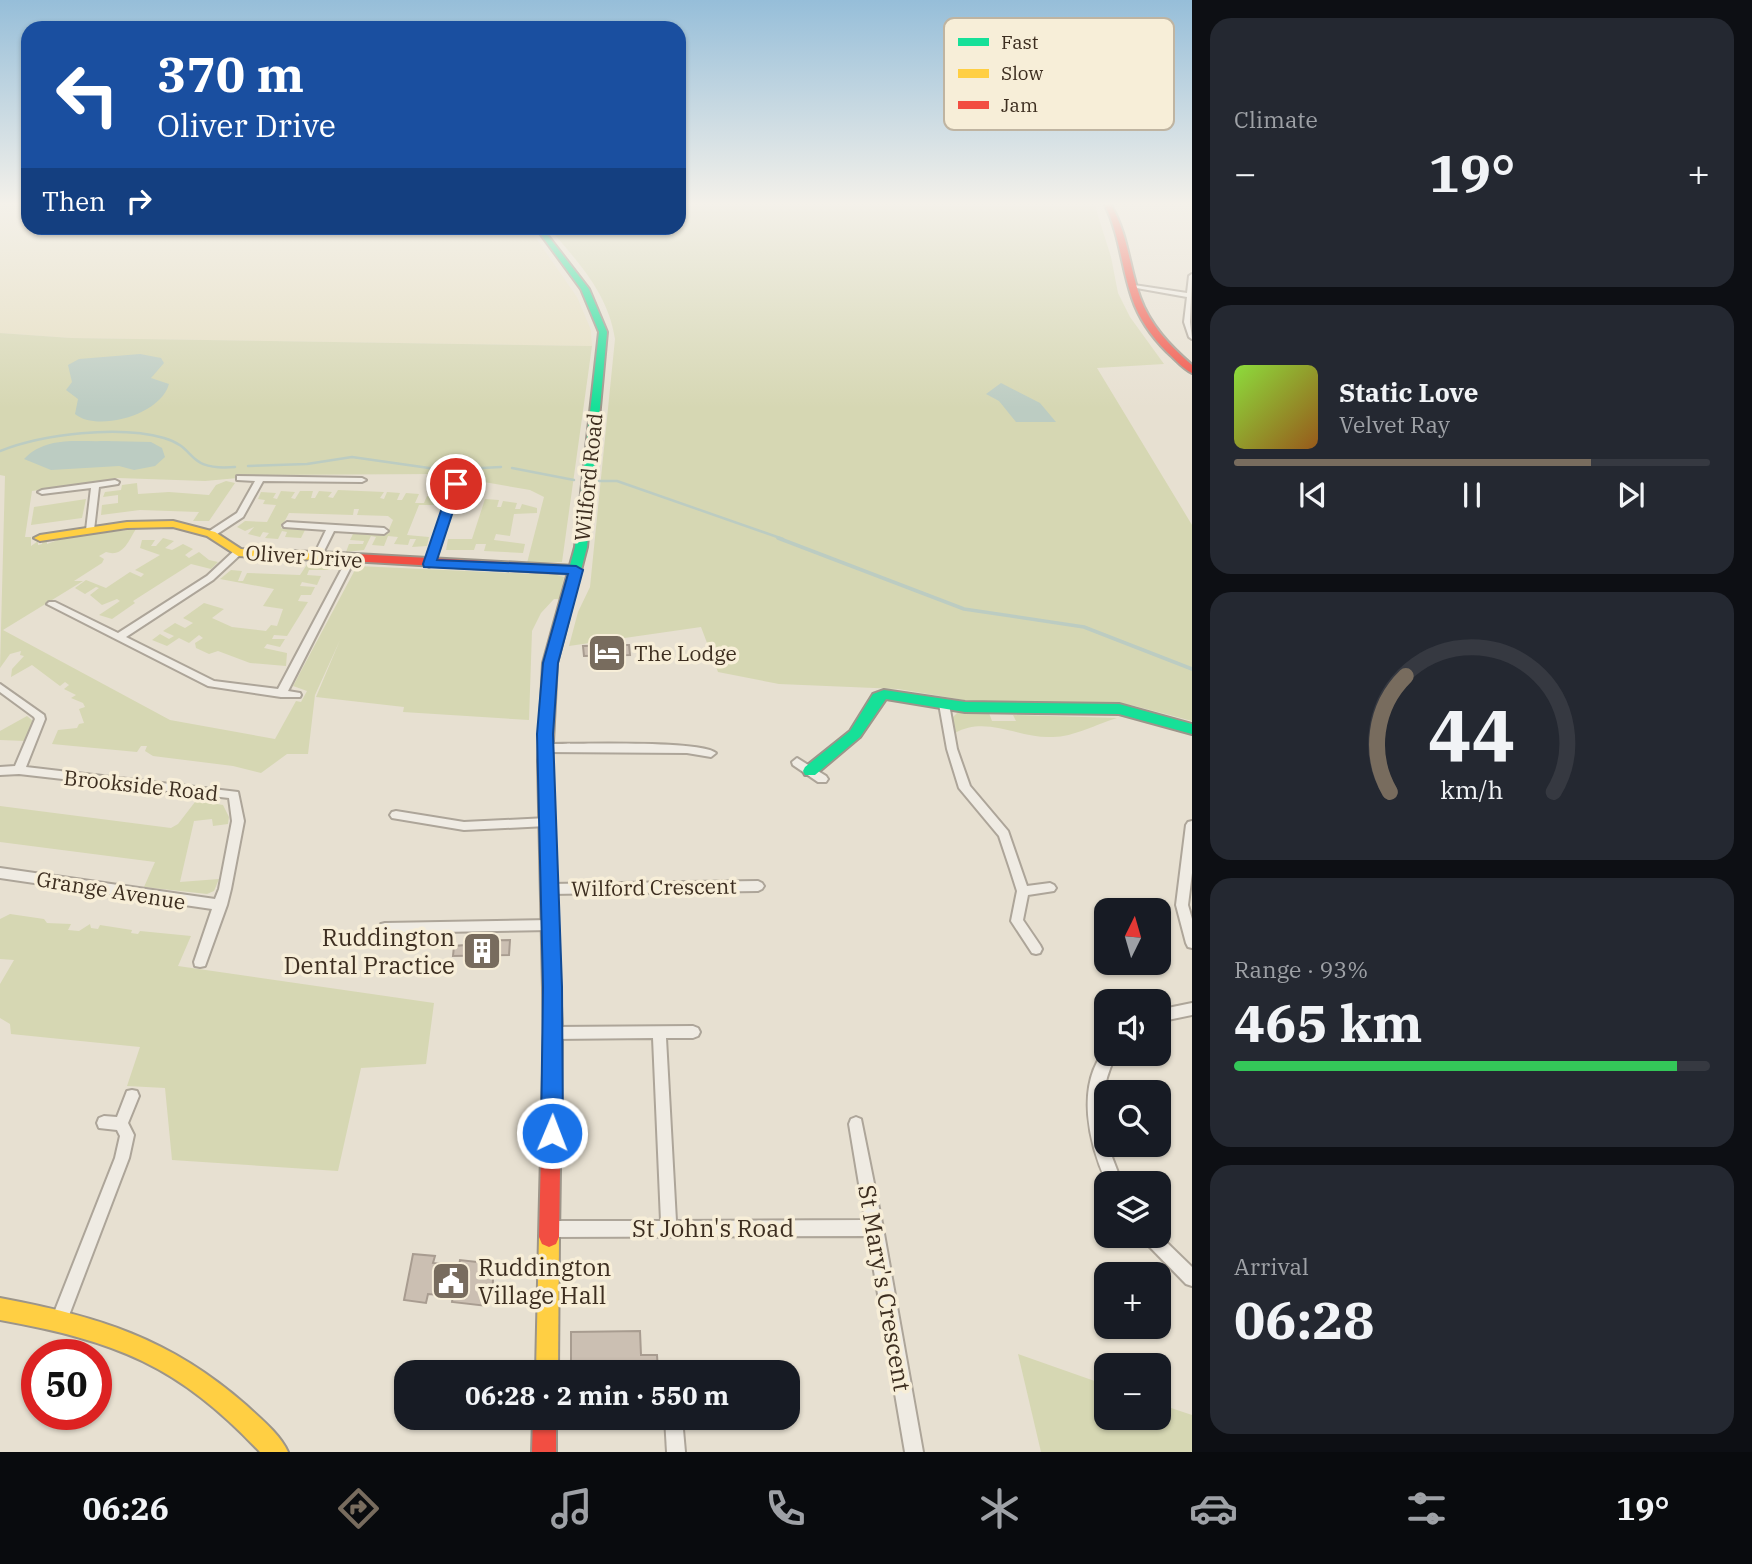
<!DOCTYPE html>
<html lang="en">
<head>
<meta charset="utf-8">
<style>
	body { margin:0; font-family:"IBM Plex Serif",serif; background:#242831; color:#f1f3f6; height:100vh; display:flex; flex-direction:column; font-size:26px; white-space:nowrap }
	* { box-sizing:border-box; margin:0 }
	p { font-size:23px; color:#9ea1a6 }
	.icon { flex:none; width:38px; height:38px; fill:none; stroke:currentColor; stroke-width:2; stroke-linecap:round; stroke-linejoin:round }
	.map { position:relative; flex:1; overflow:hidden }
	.details { display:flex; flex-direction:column; gap:18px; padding:18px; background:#0d0f14; width:560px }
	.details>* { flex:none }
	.banner { position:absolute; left:21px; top:21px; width:665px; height:214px; border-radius:21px; box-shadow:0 2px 5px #0004; background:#1a4fa0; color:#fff; overflow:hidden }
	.needle { width:46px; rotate:5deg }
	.fabs { position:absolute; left:1094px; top:898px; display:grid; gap:14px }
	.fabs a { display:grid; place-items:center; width:77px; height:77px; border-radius:14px; background:#171b24; box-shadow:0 2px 5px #0004; font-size:35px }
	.speed { position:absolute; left:21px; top:1339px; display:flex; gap:14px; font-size:35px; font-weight:700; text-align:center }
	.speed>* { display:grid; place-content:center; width:91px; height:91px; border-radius:50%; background:#171b24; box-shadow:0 2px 5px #0004; line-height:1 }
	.speed .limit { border:10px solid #d22; background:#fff; color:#111 }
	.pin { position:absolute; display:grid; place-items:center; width:60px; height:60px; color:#fff; margin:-30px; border:4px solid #fff; border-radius:50%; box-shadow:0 2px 7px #0007 }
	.me { position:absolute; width:77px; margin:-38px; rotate:1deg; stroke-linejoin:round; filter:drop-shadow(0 0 5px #0008) }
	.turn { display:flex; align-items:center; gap:24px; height:147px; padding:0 21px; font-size:32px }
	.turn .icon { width:91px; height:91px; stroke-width:2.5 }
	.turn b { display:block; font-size:49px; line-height:60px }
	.then { display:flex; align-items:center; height:66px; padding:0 21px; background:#0003; gap:14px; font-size:26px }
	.big { font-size:52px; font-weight:700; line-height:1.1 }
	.details .widget { flex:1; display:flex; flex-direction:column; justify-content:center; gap:10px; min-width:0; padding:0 24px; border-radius:21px; background:#242831 }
	.details .dial { align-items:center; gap:0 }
	.dial svg { height:182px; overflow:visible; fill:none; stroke:#363941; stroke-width:7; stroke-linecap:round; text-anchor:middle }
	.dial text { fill:#f1f3f6; stroke:none }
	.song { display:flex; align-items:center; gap:21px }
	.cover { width:84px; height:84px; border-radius:10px; background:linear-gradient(135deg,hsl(90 70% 55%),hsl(30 70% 35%)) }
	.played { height:7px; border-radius:4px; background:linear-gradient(90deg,#786c5e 75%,#363941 75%) }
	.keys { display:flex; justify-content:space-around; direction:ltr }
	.heat { display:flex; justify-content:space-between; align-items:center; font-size:38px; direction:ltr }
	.charge { height:10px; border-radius:5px; background:linear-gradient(90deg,#34c759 93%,#363941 0) }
	.trip { position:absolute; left:394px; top:1360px; width:406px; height:70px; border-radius:21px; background:#171b24; box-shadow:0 2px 5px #0004; font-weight:700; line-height:70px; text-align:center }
	.tab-bar { display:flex; height:112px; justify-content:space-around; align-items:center; background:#090b0e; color:#9ea1a6 }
	.tab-bar .icon { width:49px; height:49px }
	.tab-bar .selected { color:#786c5e }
	.tab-bar b { font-size:32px; color:#f1f3f6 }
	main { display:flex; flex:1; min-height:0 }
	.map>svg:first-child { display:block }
</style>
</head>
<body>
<main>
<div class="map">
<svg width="1192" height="1452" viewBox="0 0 1192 1452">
	<rect width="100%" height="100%" fill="#e7e0d1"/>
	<path fill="#e6dfc2" d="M0,205H28V228H529L577,297L591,330L592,346L71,338L0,333Z"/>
	<g fill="#d6d7b3">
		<path d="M679,205L1095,206L1111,257L1118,293L1130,317L1164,364L1097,368L1192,525V721L1131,705L982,703L898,689L779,684L718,672L701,627L569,646L578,612L590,587L615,339C608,293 578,262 549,228H679Z"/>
		<path d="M0,333L71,338L592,346L562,562L527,563L544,497L530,490L438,474L241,475L238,478L205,481L118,478L32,491L25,537H31V546L38,541V545L42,544L43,540L47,539V544L63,538L136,529C129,539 124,558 106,552L99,556L104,559L102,563L74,581H83L3,630L170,720L275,739L296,701L301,702L307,691L293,686L357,566L557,575L564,577L559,599H554L541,613L532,631L529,720L403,712L404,707L316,697L340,640L315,695L308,754H287L261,773L233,766L153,756L145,751L147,746H141L137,752L52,744L58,730L77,728L79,724L84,723L79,709L85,707L83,703L71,698L76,695L64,689L69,685L65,682L60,686L32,665L11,677L12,669L24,656L20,655L21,651L10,654L0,668L5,476L0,475Z"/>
		<path d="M226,481L235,483L209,521H193L199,512L140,510L101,515L102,505L118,503V495L103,497L105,492L121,490L122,485L137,483L138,494L169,492L209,495L216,485Z"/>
		<path d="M338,490L384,492L380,498L384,499L387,492L400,493L397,500H402L406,493L419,494L415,503H424L427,496L441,497L444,491H447L443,505H419L407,535L429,537L427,546L412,547L416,539H410L408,545L394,544L398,537L388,536L384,546L372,545L376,537L371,536L364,550L346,552L349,544H363L364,541L350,540L353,534H387L393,520L388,516L357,515L359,509H354L353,515L289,513L281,528L305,530L301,538L285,537L287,532L282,531L278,539L265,538L269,533L263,532L260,537L248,534L254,527L245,531L237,527L245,521L267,522L276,505L263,504L265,500L258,499L261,492L276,493L273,498L277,499L281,491L295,492L291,498L295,499L300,491H313L311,498H315L319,491L332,492L328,497L333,498Z"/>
		<path d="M86,499L82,518L31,525L34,507Z"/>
		<path d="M485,499L499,500L497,507H501L503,501L517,503L515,509H520L522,504L537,508V513L514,514L510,536L496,534L494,540L525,544L523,553L484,551L486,544H476L474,550H446L448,539H472Z"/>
		<path d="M163,538L174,541L165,548L172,550L183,544L193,549L185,555L189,558L199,552L209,560L218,562L211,569L191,564L133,601L135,603L112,619L99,615L120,601L117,599L102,605L90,595L99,588L96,587L85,594L75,588L86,580L106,588L130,572L141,577L144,574L135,570L160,555L140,548L142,540H155L151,546H156Z"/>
		<path d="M310,560H325L323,566L330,567L328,570H309L307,575L321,576L317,585L302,582L300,586L315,587L311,595H301L298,601L308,602L287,636L274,635L272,639H285L280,647L267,644L264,648L287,653L286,666L250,663L218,651L209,654L196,648L195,643L203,638L199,635L189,643L179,638L167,646L152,640L160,634L169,639L174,636L163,631L175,623L185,628L193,623L183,618L204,603L224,609L212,618L232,627L266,631L271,625L277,626L283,609L263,606L274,589L220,579L231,570L242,571L238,581H243L247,573L300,575Z"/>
		<path d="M957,713H989L992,721H1016L1013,715L1117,718C1097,724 1073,737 1053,737C1019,739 987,715 955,733L952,718Z"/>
		<path d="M27,716L34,722L25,741L0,740V731Z"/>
		<path d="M200,801L223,805L229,817L228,824L213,826L212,819L194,821L180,882L219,879L214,891L207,894L144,887L155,862L0,842V806L171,828L178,824L195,802Z"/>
		<path d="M10,914L44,919L47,923L71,924L68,930L79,931L90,924L91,928L98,929L100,925L132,930L131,933L138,934L140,931L191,936L178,966L434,1003L426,1064L361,1068L338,1171L172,1160L165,1088L127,1086L140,1047L11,1034L10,1024L0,1018V984L14,960L0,959V919Z"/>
		<path d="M1018,1354L1106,1385V1418H1158L1159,1404L1192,1415V1452H1041Z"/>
	</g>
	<g fill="#bcccc2">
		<path d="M140,354L161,358L164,363L151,378L169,384C160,416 96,432 75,414L78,399L66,390L72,382L68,365L79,359Z"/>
		<path d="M1001,383L1040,403L1056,422H1016L999,401L986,394Z"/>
		<path d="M105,441L151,442L162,448L165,457L155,466L134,470L119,466L51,470L24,459C46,436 76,442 105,441Z"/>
	</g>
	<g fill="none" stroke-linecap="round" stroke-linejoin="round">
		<g stroke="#bcccc2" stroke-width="2.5">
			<path d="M0,451C43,434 119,425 164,438C199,448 184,471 235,467"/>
			<path d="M248,466L307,464L352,457L443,470L501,467"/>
			<path d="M512,468L574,480"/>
			<path d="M599,481H617L783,539"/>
		</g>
		<path stroke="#bcccc2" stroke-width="3.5" d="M778,538L964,609L1084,627L1192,669"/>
	</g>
	<g fill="#cbbfb2" stroke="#a89c90" stroke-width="2">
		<path d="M621,645H629L630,655L584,656L583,646Z"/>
		<path d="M510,940L509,955L453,956L454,946L465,945V941Z"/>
		<path d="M413,1254L435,1256L433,1263L459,1266L460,1260L494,1264L492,1296H489L487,1306L452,1302L453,1296L428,1294L426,1303L404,1300Z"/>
		<path d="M640,1331L641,1355H657L658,1371L571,1372V1332Z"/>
	</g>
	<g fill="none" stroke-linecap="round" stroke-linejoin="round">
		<g stroke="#ada599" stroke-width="4">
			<g id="street">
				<path d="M1192,274L1190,322L1192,339L1189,337L1184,322L1187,297L1131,287L1134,285L1187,293L1189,276Z"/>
				<path d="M237,476L362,478L366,480L362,482L263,481L243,517L214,536H208V532L237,513L255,481L237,480Z"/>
				<path d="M115,480L119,482L118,484L99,487L94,530L90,533L86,530L91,488L42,494L38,492L42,490Z"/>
				<path d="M433,482C447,481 466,481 478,486L474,488H459L433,564L429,567L425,564L451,487L433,486Z"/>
				<path d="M287,522L384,528L388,531L384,534L334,531L321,557L317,560L313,557L326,530L284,527L283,525Z"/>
				<path d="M238,549L241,550V554L213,580L126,637L214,681L278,689L347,559L348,557H354L355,559L288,691L300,693L301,695L300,697H281L208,686L47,604L49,602H55L118,633L207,576L235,550Z"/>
				<path d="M0,684L44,715L45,719L26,767L238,792L244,821L231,889L227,905L205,966L200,967L195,966L194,962L212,909L0,878V868L215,899L219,889L232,821L229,798L19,774L0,775V767L15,766L35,719L34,717L0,692Z"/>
				<path d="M944,701L949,704L957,749L970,786L1008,831L1027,886L1050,883L1054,885L1056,888L1054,891L1028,895L1023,920L1040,945L1042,949L1040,953L1036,954L1032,953L1011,921L1017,891L1010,869L999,836L959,788L947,749L939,704Z"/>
				<path d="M545,744C573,744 702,740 716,753L711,757L687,753L545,752L540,748Z"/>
				<path d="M797,758L826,776L828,779L826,782H818L793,765L792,762Z"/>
				<path d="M396,811L464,822L547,818L551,819L553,822L551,825L547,826L464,830L392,818L390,815L392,812Z"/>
				<path d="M1192,821V873L1188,905L1192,919V948L1188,947L1186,943L1176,905L1186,825L1188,822Z"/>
				<path d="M758,881L762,883L764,886L762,889L758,891L549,894L545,892L543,889L545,886L549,884Z"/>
				<path d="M550,920L554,921L556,925L554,929L550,930L385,933L381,932L379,928L381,924L385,923Z"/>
				<path d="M1192,1003V1015L1158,1022V1010Z"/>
				<path d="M693,1026L698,1028L700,1032L698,1036L693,1038H666L676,1221L865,1220L849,1124L851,1119L856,1117L861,1119L883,1228L923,1452H905L868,1236L550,1237L545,1234L542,1229L545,1224L550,1221H661L653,1038L553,1039L548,1037L546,1033L548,1029L553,1027Z"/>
				<path d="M1106,1049V1054H1116C1107,1074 1101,1093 1103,1116C1103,1125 1106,1135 1106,1144H1107L1122,1183H1107C1089,1144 1075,1085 1106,1049Z"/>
				<path d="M132,1090L137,1091L139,1096L128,1123L134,1135L129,1158L68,1318L66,1324L60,1326L54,1324L52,1318L115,1158L120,1136L117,1130L99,1128L97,1123L99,1118L104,1116L117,1117L127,1091Z"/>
				<path d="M1158,1234L1192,1267V1286L1186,1284L1144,1241L1141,1236Z"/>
				<path d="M665,1418H682L685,1452H667Z"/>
			</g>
		</g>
		<g stroke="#9c958a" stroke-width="4">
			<g id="fast">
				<path d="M536,228H542L589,289L607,332L587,547L557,663L552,761L545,766L538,761L543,663L575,547L599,332L581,289Z"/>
				<path d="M884,690L965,702L1119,704L1192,724V734L1119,714L965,712L886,699L860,737L815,775H805L803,771L805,767L850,731L873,694Z"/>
			</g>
		</g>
		<g stroke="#9c958a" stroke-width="4">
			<g id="slow">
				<path d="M173,521L215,532L241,549L337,553L343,557L337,561L238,556L207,536L173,527L127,528L40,541L34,538L40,535L127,522Z"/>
				<path d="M549,1227L556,1230L559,1237L558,1372H536L539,1237L542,1230Z"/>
				<path d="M0,1298C97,1316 170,1338 246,1405C260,1418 280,1434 288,1452H260C178,1365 116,1341 0,1320Z"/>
			</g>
		</g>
		<g stroke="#9c958a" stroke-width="4">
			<g id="jam">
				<path d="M1105,205H1111C1128,234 1129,266 1140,297C1150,325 1170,346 1192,365V373C1183,369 1175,359 1167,352C1152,337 1139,319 1132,298C1121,266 1120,236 1105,205Z"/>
				<path d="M337,553L576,566L582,570L576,574L333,560V554Z"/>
				<path d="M545,756L552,761L562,1033L559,1237L556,1244L549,1247L542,1244L539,1237L544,1033L538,761Z"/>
				<path d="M533,1418H556V1452H532Z"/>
			</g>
		</g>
		<use href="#street" fill="#efebe3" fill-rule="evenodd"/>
		<use href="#fast" fill="#16e098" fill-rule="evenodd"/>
		<use href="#slow" fill="#ffcf43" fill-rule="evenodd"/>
		<use href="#jam" fill="#f24e42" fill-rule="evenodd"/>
	</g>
	<linearGradient id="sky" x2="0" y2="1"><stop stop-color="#96bed9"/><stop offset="0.5" stop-color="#f4f1ea"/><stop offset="1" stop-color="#f4f1ea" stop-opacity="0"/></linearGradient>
	<rect width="1192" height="408" fill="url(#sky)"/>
	<path fill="#1a73e8" stroke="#114b97" stroke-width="2" d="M456,481L462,484L437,560L576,566L583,570L558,663L553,734L562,987L563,1133L559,1140L552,1143L544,1140L541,1133L543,987L537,734L543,663L568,574L424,567L423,564L450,484Z"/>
	<defs>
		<g id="hotel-square" transform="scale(2.0125)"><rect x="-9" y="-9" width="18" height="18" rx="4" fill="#786c5e" stroke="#f7eed8"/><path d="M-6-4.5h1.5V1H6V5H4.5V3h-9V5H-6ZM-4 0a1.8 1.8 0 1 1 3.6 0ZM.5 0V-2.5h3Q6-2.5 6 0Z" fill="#fff"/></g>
		<g id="building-square" transform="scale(2.0125)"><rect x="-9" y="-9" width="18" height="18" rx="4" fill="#786c5e" stroke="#f7eed8"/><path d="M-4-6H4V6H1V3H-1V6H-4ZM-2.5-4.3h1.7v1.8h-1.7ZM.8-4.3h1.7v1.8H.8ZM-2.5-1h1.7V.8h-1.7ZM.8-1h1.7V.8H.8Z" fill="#fff"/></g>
		<g id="civic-square" transform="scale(2.0125)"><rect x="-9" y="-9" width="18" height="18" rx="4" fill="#786c5e" stroke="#f7eed8"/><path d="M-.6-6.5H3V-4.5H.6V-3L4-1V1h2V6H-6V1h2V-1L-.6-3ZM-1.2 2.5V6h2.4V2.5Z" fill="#fff"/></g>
	</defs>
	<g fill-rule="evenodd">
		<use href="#hotel-square" x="607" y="653"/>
		<use href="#building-square" x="482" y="951"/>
		<use href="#civic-square" x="451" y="1281"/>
	</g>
	<g text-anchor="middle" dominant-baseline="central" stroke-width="7" stroke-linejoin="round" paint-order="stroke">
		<g font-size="21" fill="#3d2e20" stroke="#f7eed8">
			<text transform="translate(588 477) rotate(-84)">Wilford Road</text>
			<text transform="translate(304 556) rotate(4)">Oliver Drive</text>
			<text transform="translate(141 785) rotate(6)">Brookside Road</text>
			<text transform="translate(654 887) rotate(-1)">Wilford Crescent</text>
			<text transform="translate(111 890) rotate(9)">Grange Avenue</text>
		</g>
		<g font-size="21" fill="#3d2e20" stroke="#f7eed8" text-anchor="start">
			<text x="634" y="653">The Lodge</text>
		</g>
		<g font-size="24" fill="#3d2e20" stroke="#f7eed8" text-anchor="end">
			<text x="455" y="937">Ruddington<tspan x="455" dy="28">Dental Practice</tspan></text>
			<text x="478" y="1267" text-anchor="start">Ruddington<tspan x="478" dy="28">Village Hall</tspan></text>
		</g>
		<g font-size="24" fill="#3d2e20" stroke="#f7eed8">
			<text x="713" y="1228">St John's Road</text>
			<text transform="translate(885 1288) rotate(80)">St Mary's Crescent</text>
		</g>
	</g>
	<rect x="944" y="18" width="230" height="112" rx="10" fill="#f7eed8" stroke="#bfb4a1" stroke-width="2"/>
	<rect x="958" y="38" width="31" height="8" fill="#16e098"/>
	<rect x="958" y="69" width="31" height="9" fill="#ffcf43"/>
	<rect x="958" y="101" width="31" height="8" fill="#f24e42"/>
	<g font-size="19" fill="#3d2e20">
		<text x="1001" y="49">Fast</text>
		<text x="1001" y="80">Slow</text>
		<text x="1001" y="112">Jam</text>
	</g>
</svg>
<div class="fabs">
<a><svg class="needle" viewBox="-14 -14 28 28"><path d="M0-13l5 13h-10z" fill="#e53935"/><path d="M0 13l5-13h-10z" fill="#9ea1a6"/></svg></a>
<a><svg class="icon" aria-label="sound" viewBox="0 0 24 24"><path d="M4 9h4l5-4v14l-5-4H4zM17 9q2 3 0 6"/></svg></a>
<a><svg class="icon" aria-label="search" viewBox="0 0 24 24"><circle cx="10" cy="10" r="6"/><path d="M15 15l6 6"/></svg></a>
<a><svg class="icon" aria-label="layers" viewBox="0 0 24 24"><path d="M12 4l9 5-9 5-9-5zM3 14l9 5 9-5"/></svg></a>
<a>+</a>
<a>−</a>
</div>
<div class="speed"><div class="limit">50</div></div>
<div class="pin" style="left:456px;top:484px;background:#d93025"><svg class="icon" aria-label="arrive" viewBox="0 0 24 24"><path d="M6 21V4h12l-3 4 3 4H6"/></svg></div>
<svg class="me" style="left:552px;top:1133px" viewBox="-20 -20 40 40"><circle r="17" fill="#1a73e8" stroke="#fff" stroke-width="3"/><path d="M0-11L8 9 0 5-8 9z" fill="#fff"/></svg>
<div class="trip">06:28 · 2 min · 550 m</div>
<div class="banner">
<div class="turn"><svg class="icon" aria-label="left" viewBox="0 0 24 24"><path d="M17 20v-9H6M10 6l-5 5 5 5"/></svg><div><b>370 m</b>Oliver Drive</div></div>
<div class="then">Then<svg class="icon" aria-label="right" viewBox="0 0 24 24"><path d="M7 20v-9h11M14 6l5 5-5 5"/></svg></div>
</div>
</div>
<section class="details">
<div class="widget"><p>Climate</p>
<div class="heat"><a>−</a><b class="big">19°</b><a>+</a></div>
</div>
<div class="widget">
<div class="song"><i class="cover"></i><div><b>Static Love</b><p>Velvet Ray</p></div></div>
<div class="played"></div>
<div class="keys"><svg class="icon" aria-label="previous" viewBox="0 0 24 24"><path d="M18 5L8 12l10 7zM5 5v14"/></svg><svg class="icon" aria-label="pause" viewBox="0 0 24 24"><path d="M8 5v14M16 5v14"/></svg><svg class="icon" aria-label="next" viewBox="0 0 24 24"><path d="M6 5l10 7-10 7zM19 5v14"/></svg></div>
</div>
<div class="widget dial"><svg viewBox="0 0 100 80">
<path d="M14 69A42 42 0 1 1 86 69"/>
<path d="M14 69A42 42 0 0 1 21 18" stroke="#786c5e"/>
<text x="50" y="56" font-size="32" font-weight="700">44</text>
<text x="50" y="72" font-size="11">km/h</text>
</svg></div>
<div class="widget"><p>Range · 93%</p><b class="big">465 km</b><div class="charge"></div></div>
<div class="widget"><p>Arrival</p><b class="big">06:28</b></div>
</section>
</main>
<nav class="tab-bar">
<b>06:26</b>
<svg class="icon selected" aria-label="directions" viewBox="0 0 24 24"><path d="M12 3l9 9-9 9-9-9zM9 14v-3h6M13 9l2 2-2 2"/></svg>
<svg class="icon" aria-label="music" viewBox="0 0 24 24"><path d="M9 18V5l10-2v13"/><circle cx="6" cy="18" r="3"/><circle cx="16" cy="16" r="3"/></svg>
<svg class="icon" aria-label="phone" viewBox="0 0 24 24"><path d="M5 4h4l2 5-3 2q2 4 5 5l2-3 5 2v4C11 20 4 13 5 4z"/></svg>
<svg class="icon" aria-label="climate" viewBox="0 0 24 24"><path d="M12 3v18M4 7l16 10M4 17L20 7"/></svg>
<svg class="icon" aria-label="car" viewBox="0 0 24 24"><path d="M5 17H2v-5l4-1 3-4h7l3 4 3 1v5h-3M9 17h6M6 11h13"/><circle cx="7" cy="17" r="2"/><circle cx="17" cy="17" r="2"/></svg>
<svg class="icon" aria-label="filters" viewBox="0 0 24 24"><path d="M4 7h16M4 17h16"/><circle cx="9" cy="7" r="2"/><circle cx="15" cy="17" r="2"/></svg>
<b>19°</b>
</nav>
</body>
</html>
